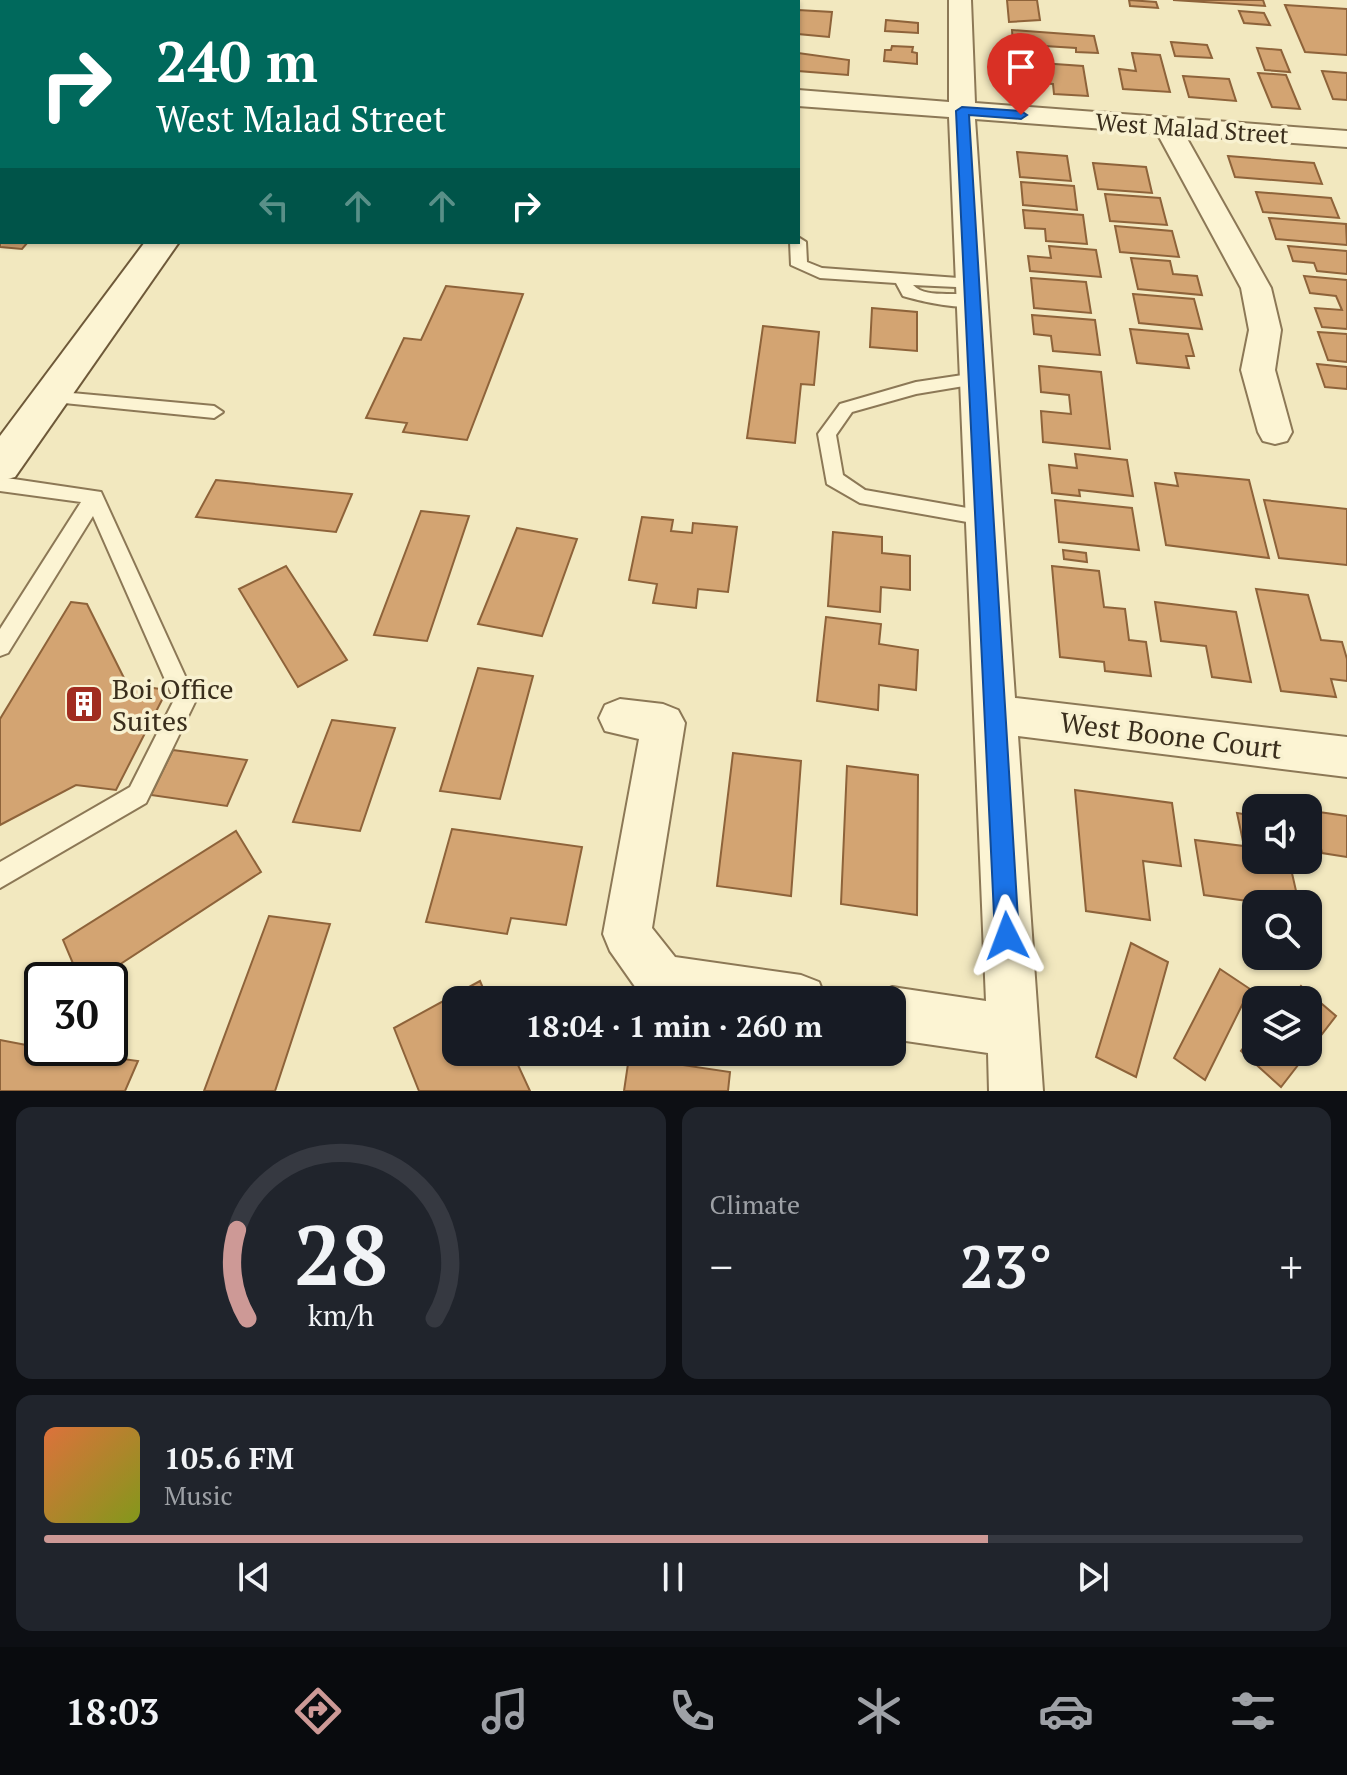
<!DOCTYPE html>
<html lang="en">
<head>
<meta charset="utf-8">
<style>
	body { margin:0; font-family:"PT Serif",serif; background:#20242c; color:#f1f3f6; height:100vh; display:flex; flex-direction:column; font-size:30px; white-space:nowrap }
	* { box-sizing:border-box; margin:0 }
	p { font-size:26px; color:#9ea1a6 }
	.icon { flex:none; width:44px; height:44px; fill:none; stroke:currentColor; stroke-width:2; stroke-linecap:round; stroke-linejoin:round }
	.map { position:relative; height:1091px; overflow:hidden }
	.details { display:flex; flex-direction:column; gap:16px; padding:16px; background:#0d0f14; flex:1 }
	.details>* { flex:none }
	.guide { position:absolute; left:0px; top:0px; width:800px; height:244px; box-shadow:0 2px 6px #0004; background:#00695c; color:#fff; overflow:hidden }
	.tools { position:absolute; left:1242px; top:794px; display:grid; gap:16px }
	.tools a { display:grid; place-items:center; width:80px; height:80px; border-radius:16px; background:#171b24; box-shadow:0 2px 6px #0004; font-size:40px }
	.speed { position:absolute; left:24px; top:962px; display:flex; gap:16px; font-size:40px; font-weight:700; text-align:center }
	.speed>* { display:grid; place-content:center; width:104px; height:104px; border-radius:50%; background:#171b24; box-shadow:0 2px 6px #0004; line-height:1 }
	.speed .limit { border:4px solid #111; border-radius:12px; background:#fff; color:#111 }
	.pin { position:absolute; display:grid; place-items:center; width:68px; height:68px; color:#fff; margin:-82px -34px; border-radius:50% 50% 50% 0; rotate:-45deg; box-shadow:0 0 8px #0007 }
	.pin .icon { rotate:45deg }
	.me { position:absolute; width:88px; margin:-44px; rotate:357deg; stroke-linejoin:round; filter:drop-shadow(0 0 6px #0008) }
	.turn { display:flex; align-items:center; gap:28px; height:168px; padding:0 24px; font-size:36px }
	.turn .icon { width:104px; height:104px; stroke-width:2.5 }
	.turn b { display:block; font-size:56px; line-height:68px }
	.lanes { display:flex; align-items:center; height:76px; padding:0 24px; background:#0003; justify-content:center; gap:40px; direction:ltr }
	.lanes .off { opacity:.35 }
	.big { font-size:60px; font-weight:800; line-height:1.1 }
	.details .tile { flex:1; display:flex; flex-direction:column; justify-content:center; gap:12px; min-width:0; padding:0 28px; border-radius:16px; background:#20242c }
	.details .dial { align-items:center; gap:0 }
	.dial svg { height:208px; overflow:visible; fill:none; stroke:#363941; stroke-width:7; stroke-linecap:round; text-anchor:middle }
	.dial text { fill:#f1f3f6; stroke:none }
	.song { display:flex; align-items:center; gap:24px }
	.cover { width:96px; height:96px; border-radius:12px; background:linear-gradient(135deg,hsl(20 70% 55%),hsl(70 70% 35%)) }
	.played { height:8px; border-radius:4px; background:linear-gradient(90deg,#cd9996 75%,#363941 75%) }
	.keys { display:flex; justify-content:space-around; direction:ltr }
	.heat { display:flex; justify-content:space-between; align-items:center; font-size:44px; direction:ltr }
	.details .tiles { flex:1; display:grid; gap:16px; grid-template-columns:1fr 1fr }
	.tile:last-child { grid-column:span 2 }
	.trip { position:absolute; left:442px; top:986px; width:464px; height:80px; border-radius:16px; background:#171b24; box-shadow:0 2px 6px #0004; font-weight:800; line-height:80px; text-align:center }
	.tab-bar { display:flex; height:128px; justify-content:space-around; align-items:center; background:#090b0e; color:#9ea1a6 }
	.tab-bar .icon { width:56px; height:56px }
	.tab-bar .selected { color:#cd9996 }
	.tab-bar b { font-size:36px; color:#f1f3f6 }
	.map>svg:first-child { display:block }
</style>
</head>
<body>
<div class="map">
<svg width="1347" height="1091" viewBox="0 0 1347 1091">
	<rect width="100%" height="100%" fill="#f2e8bf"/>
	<g fill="#d3a472" stroke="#8e633a" stroke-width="2">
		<path d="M480,0H564L479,2Z"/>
		<path d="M1007,0H1037L1040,20L1009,22Z"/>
		<path d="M1129,0L1156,2L1158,8L1130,6Z"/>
		<path d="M1173,0H1263L1265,6Z"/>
		<path d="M1285,5L1347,9V55L1305,52Z"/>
		<path d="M798,10L832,12L829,37L798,34Z"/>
		<path d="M1239,11L1264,13L1270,25L1244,23Z"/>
		<path d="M886,20L918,23V33L885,31Z"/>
		<path d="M1012,30L1094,36L1098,53L1076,52V48L1013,44Z"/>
		<path d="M1171,42L1207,45L1212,58L1175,56Z"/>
		<path d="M892,46L913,47L912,52L917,53V64L884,61L885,50H891Z"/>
		<path d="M1257,48L1281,50L1290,72L1265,70Z"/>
		<path d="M798,53L849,60L848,75L798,71Z"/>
		<path d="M1132,53L1160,55L1170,92L1123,89L1119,69L1136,71Z"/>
		<path d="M1026,62L1083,66L1088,96L1054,94L1053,84L1029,82Z"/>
		<path d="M1322,71L1347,73V100L1333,99Z"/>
		<path d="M1258,73L1286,75L1300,109L1272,107Z"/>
		<path d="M1183,76L1229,79L1236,101L1189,97Z"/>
		<path d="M1017,152L1067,156L1071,181L1020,177Z"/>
		<path d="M1228,156L1314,163L1322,184L1235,177Z"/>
		<path d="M1093,163L1146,167L1152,193L1098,189Z"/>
		<path d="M1021,182L1074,186L1077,210L1023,205Z"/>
		<path d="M1256,192L1331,198L1339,218L1263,212Z"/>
		<path d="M1105,194L1160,198L1167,225L1110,221Z"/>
		<path d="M0,209L2,242H28L22,249L0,247Z"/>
		<path d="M1023,210L1083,215L1087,244L1046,241L1045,229L1025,228Z"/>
		<path d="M1269,218L1346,224L1347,245L1276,239Z"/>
		<path d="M1115,226L1172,231L1179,257L1120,252Z"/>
		<path d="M1049,246L1096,250L1101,277L1030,271L1028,256L1051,258Z"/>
		<path d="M1288,246L1347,251V274L1317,271L1314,263L1293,261Z"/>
		<path d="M1131,258L1170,261L1173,274L1197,276L1202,295L1138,289Z"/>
		<path d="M1304,276L1347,280V329L1322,327L1315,308L1342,310L1336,296L1310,293Z"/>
		<path d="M1031,278L1086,282L1091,313L1034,308Z"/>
		<path d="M446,286L523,294L467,440L403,432L407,423L366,418L404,338L421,340Z"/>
		<path d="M1133,294L1194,299L1202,329L1139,323Z"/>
		<path d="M872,308L917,312V351L870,347Z"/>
		<path d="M1032,315L1095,320L1100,355L1053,351L1051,336L1034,334Z"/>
		<path d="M763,326L819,332L814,385L801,384L795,443L747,438Z"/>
		<path d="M1130,329L1188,334L1194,356H1186L1189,368L1137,363Z"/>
		<path d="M1318,332L1347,334V362L1328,360Z"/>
		<path d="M1317,364L1347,367V389L1325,387Z"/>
		<path d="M1039,366L1101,372L1110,449L1043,442L1041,411L1071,414L1069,395L1041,392Z"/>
		<path d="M1075,454L1127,460L1133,496L1079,490L1080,496L1052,493L1049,465L1077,468Z"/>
		<path d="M1175,473L1249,480L1269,558L1166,545L1155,483L1178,486Z"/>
		<path d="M216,480L352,494L336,532L196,517Z"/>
		<path d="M1055,500L1132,508L1139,550L1059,542Z"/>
		<path d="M1264,500L1347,509V565L1279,558Z"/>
		<path d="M421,511L469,516L427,641L374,635Z"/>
		<path d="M642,517L673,520L671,531L692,533L693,523L737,527L728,592L698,589L696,608L653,603L657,584L629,580Z"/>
		<path d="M517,528L577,539L542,636L478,624Z"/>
		<path d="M833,532L882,537V553L910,556V590L881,587L880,612L828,606Z"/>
		<path d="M1063,550L1086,553L1087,562L1064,559Z"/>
		<path d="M286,566L347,660L298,687L239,589Z"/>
		<path d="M1052,566L1099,571L1104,607L1125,609L1129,640L1146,642L1151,676L1105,671L1104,662L1060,657Z"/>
		<path d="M1256,589L1308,595L1321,640L1342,642L1347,659V681L1331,679L1336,697L1281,691Z"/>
		<path d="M71,602L87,604L127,684L167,690L116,790L76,785L0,825V719Z"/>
		<path d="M1155,602L1236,612L1251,682L1212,677L1206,646L1161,641Z"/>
		<path d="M826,617L881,624L879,644L918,650L916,690L879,685L878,710L817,701Z"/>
		<path d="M478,668L533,676L500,799L440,791Z"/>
		<path d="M332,720L395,728L360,831L293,822Z"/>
		<path d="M173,750L247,760L227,806L151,795Z"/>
		<path d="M733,753L801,761L791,896L717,886Z"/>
		<path d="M847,766L918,775L917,915L841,904Z"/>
		<path d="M1075,790L1172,803L1181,866L1143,861L1150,920L1086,911Z"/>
		<path d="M1312,811L1347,816V857L1322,853Z"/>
		<path d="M1237,813L1256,816V860H1289L1299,904H1270L1204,895L1195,840L1244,846Z"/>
		<path d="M452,829L582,847L566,925L511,918L507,934L426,922Z"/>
		<path d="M236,831L261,872L96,980H80L63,940Z"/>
		<path d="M269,916L330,924L275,1091H204Z"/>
		<path d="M1131,943L1168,962L1136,1077L1096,1057Z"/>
		<path d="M1220,969L1250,989L1205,1080L1174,1058Z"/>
		<path d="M480,981L488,1000H456V1052H512L530,1091H419L394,1028Z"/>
		<path d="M1301,986L1336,1016L1281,1087L1241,1051L1256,1032V1052H1308V1000H1290Z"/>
		<path d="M0,1040L42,1048L138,1061L125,1091H0Z"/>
		<path d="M629,1057L730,1072L728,1091H624Z"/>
	</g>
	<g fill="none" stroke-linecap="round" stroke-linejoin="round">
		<g stroke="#8c7856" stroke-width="4">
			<g id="service">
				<path d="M45,0H59L44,2Z"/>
				<path d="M180,0H193L179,2Z"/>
				<path d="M263,0H276L262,2Z"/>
				<path d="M614,0H626L613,2Z"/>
				<rect x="0" y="144" width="2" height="8"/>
				<path d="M798,237L806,242L807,262L822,268L972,279L978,280V288L913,285C929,302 964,286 980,302C968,313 920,301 903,296L896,283L820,278L791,265L790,242H798Z"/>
				<path d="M976,373L985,379L982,383L916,394L852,412L836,435L843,475L865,490L984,511L991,513L994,518L991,523L984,525L860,503L827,484L818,434L840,404L916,382Z"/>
				<path d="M50,391L214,406L223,412L214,418L44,401L41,397Z"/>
				<path d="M0,477L101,492L196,700L146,803L0,888V862L130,787L174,700L93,516L8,653L0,656V629L81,502L0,491Z"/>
			</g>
		</g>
		<g stroke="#8c7856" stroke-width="4">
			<g id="minor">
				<rect x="743" y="0" width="22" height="2"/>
				<path d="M949,0H971L975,103L1347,131V147L1185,135L1271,288L1281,330L1275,370L1292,432L1287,441L1275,444L1263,441L1258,432L1241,370L1249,330L1241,288L1157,133L975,119L1015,698L1347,737V777L1018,736L1043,1091H989L988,1053L892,1039V1000H872L874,995L892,987L986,1001L949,117L798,106V90L949,102Z"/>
				<rect x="0" y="32" width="2" height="14"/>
				<path d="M620,699L663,704L678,710L685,723L652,928L675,957L801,975L819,982L826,1000H649L643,998L610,951L603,934L639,739L605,731L599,718L605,705Z"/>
			</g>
		</g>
		<g stroke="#6e5939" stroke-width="4">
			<path id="secondary" d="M145,242H179L15,477L0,481V436Z"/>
		</g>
		<use href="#service" fill="#fcf4d3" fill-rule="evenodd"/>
		<use href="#minor" fill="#fcf4d3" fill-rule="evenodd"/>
		<use href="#secondary" fill="#fcf4d3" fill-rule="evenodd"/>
	</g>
	<path fill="#1a73e8" stroke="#114b97" stroke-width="2" d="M962,107L1021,111L1027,115L1021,119L969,115L1019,936L1015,944L1007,947L999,944L995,936L956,111Z"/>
	<defs>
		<g id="building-square" transform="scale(2)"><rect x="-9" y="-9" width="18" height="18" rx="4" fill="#a12c20" stroke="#f8f1d0"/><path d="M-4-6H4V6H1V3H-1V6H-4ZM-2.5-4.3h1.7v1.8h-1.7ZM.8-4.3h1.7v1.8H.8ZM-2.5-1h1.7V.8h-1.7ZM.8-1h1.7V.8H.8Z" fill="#fff"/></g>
	</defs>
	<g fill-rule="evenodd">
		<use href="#building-square" x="84" y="704"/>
	</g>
	<g text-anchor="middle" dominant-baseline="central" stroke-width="7" stroke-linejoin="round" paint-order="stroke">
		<g font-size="24" fill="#3a2e1c" stroke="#f8f1d0">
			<text transform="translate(1192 128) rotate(4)">West Malad Street</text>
		</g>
		<g font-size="28" fill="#3a2e1c" stroke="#f8f1d0" text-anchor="start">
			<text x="112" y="688">Boi Office<tspan x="112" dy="32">Suites</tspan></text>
		</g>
		<g font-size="28" fill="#3a2e1c" stroke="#f8f1d0">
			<text transform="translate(1171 735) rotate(7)">West Boone Court</text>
		</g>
	</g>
</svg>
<div class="tools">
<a><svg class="icon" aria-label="sound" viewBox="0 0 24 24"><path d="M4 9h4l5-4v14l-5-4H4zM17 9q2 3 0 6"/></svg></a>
<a><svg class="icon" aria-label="search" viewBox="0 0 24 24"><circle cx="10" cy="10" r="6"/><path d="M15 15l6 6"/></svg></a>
<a><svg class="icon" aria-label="layers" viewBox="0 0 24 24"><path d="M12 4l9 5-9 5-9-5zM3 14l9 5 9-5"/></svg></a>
</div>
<div class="speed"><div class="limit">30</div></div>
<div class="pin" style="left:1021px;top:115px;background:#d93025"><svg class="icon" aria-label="arrive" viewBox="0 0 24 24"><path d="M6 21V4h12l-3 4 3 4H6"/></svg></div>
<svg class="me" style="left:1007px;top:936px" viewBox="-20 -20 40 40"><path d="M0-17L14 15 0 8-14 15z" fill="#1a73e8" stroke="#fff" stroke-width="4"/></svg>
<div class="trip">18:04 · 1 min · 260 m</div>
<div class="guide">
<div class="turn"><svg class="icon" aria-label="right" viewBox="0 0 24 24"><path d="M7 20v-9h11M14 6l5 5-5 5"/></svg><div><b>240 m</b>West Malad Street</div></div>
<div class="lanes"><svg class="icon off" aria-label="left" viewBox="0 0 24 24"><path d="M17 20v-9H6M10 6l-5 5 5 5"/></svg><svg class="icon off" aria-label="ahead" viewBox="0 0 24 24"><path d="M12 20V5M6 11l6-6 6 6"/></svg><svg class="icon off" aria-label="ahead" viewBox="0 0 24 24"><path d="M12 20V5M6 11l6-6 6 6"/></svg><svg class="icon" aria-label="right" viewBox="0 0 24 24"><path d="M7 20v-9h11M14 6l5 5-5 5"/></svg></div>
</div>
</div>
<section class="details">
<div class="tiles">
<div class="tile dial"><svg viewBox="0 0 100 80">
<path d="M14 69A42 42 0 1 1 86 69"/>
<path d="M14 69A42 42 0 0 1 10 35" stroke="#cd9996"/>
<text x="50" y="56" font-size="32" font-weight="700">28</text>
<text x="50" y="72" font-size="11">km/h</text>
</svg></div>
<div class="tile"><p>Climate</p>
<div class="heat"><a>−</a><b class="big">23°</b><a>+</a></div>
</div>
<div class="tile">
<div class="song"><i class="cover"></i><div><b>105.6 FM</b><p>Music</p></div></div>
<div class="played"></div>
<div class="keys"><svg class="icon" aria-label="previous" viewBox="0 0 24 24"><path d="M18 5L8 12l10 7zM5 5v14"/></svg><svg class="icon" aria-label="pause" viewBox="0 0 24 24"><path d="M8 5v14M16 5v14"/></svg><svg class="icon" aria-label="next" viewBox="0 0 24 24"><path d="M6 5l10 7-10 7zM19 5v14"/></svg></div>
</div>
</div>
</section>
<nav class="tab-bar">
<b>18:03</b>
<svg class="icon selected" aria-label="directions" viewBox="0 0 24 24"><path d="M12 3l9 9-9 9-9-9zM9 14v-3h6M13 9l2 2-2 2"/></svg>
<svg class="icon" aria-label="music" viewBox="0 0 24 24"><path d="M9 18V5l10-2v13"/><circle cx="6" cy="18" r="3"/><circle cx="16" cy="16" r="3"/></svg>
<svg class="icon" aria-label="phone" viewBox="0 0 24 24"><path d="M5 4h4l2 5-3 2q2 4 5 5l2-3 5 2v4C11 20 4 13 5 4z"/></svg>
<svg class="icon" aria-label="climate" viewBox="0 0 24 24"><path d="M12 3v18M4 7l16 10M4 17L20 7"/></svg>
<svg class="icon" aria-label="car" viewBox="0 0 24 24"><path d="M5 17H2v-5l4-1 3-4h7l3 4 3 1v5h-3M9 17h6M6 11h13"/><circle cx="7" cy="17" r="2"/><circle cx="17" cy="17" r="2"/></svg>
<svg class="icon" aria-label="filters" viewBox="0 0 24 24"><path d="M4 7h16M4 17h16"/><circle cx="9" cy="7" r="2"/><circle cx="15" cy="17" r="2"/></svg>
</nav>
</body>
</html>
